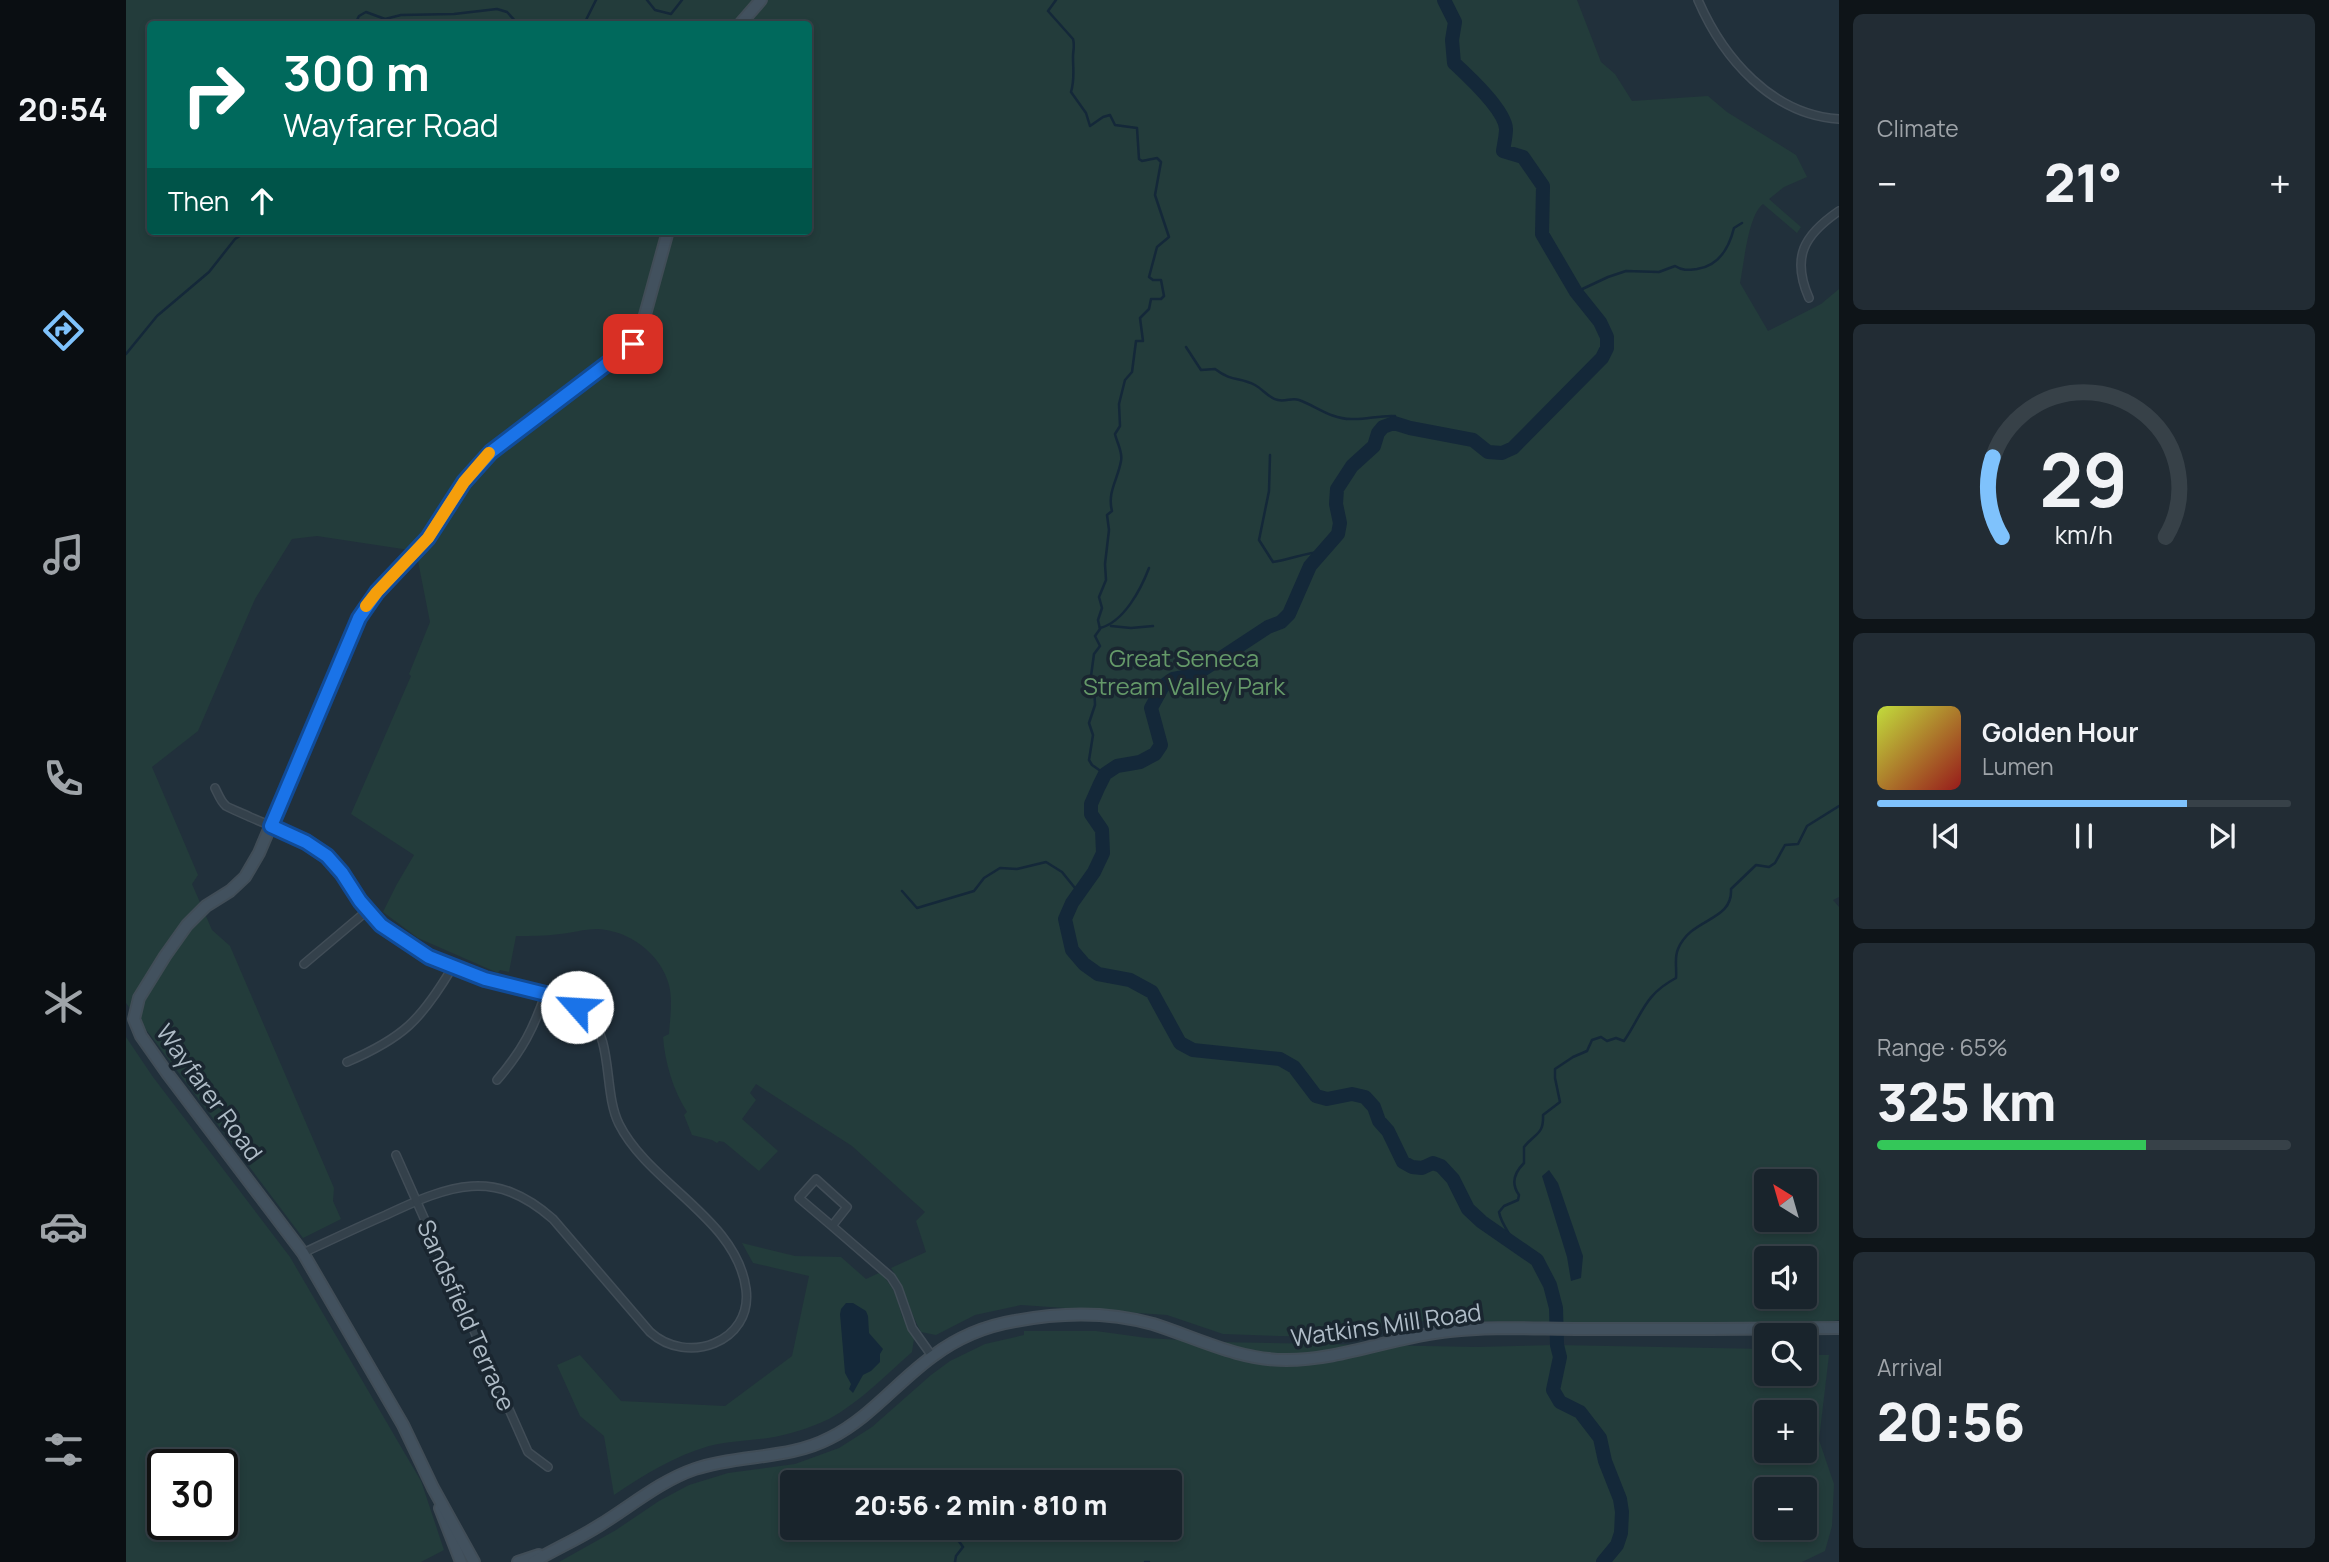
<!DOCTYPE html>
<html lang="en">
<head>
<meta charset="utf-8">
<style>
	body { margin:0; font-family:Manrope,sans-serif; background:#222c34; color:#f1f3f6; height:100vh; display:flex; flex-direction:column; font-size:26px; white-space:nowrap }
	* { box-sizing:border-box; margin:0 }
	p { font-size:23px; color:#9fa4a9 }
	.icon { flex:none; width:38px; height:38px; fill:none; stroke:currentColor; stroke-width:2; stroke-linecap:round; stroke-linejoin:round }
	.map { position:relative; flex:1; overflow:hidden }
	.sheet { display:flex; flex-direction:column; gap:14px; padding:14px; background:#0e1418; width:490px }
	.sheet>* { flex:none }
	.hud { position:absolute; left:21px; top:21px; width:665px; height:214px; border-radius:7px; box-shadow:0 4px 10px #0003,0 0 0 2px #374148; background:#00695c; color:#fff; overflow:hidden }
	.needle { width:46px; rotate:323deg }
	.buttons { position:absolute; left:1628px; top:1169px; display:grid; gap:14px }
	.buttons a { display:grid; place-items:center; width:63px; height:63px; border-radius:7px; background:#19242c; box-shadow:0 4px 10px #0003,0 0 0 2px #374148; font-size:35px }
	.speed { position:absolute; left:21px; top:1449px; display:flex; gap:14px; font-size:35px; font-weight:700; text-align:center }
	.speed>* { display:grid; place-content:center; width:91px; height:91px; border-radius:50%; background:#19242c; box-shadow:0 4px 10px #0003,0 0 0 2px #374148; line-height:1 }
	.speed .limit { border:4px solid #111; border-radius:10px; background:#fff; color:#111 }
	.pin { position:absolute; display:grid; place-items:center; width:60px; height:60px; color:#fff; margin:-30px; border-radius:14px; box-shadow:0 4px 10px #0006 }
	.me { position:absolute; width:77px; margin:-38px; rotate:296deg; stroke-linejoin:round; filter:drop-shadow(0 0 5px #0008) }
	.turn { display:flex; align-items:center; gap:24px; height:147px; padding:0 21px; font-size:32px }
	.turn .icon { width:91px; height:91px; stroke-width:2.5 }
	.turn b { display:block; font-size:49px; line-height:60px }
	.then { display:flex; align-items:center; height:66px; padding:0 21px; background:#0003; gap:14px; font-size:26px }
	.big { font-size:52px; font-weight:800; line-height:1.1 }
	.sheet .tile { flex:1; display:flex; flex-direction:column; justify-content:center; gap:10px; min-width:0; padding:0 24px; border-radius:10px; background:#222c34 }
	.sheet .dial { align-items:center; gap:0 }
	.dial svg { height:182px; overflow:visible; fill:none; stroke:#374148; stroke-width:7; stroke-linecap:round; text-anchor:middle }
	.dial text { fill:#f1f3f6; stroke:none }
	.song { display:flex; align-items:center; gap:21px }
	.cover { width:84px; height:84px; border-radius:10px; background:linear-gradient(135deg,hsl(70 70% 55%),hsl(0 70% 35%)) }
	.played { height:7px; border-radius:4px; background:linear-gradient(90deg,#7fc2fc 75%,#374148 75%) }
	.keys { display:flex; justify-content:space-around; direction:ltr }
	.heat { display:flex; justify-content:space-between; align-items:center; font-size:38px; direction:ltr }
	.charge { height:10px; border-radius:5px; background:linear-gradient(90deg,#34c759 65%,#374148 0) }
	.trip { position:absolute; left:654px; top:1470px; width:402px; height:70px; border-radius:7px; background:#19242c; box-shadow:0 4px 10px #0003,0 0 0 2px #374148; font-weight:800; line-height:70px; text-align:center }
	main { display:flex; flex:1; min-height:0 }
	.menu { display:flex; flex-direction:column; width:126px; justify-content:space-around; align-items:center; background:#0a0e12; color:#9fa4a9 }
	.menu .icon { width:49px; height:49px }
	.menu .current { color:#7fc2fc }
	.menu b { font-size:32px; color:#f1f3f6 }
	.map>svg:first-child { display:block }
</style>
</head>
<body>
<main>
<nav class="menu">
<b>20:54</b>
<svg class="icon current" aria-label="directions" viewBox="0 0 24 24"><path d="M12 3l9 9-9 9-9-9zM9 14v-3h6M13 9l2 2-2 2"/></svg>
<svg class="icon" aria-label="music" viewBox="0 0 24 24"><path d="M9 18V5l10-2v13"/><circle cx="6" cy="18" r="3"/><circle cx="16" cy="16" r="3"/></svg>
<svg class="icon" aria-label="phone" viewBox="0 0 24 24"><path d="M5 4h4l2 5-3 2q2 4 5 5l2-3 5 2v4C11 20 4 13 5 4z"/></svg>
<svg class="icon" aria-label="climate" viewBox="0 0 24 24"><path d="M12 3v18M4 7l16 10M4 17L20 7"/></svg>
<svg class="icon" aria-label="car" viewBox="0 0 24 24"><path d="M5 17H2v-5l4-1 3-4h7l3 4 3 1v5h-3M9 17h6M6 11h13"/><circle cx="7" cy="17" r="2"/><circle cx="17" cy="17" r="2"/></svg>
<svg class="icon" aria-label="filters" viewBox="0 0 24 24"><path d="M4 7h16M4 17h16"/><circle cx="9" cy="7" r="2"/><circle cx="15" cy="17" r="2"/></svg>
</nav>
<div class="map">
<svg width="1713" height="1562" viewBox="0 0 1713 1562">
	<rect width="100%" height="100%" fill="#21303b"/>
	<g fill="#233c3b" fill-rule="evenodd">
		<path d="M0,0H1451L1475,62L1489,74L1506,101L1582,96L1601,112L1670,155L1681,177L1658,187L1643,199L1675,227L1671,233L1637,204C1622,215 1618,264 1614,283L1642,331L1695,304L1713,289V897L1707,900L1713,907V1320L1707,1321V1324L1281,1321L1201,1337L1153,1336L1097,1334L1041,1315L895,1305L849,1315L810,1335L795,1332C783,1311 779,1288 765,1268L800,1252L790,1221L799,1212L726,1146L630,1084L624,1093L630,1100L616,1119L652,1151L633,1171L598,1142L593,1141L591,1143L586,1140L566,1135L558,1115L561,1112C547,1090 539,1063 537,1037L543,1034C544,1018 547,1001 543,985C535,954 503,930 471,929C458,929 446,933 434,934C419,936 405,936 390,936L383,972L374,970L372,973L292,938L257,912L271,884L288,855L225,814L285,676L283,674L304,622L290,551L191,536L166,539L129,599L72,731L26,767L72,875L66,884L86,930L104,946L208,1188L207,1201L215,1219L177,1238L0,1003ZM24,24H682V231H24ZM1640,1181H1678V1220H1640ZM1640,1258H1678V1297H1640Z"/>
		<path d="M0,1037L27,1077L164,1257L295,1481L318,1550L295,1562H0ZM37,1465H96V1524H37Z"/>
		<path d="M616,1243L669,1256L715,1257L740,1279L755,1272L769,1292L776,1316L788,1339L786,1352C760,1375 734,1402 703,1419C684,1428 662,1435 642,1438C622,1441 602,1441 583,1446C548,1456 518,1475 488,1495L478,1436L454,1416L431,1365L454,1355L495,1401L599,1406L666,1356L683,1276L627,1263Z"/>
		<path d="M898,1331H970L1021,1338L1088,1342L1350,1347L1431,1345L1640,1349V1374H1678V1349H1681V1355H1703L1693,1440L1708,1484L1706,1526L1699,1551L1676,1562H433L490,1530L533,1501L563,1485L602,1473L669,1464L713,1448L746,1427L805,1375L824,1361L859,1344L898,1335ZM1640,1412H1678V1451H1640ZM667,1482H1045V1528H667ZM1640,1489H1678V1528H1640Z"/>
	</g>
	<g fill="#142839">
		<path d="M1423,1170L1432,1183L1457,1256L1455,1278L1445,1281L1441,1257L1416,1176Z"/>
		<path d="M720,1303H727L740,1311L742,1316L743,1333L757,1349L754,1354V1362L745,1371L737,1375L727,1393L723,1389L725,1384L719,1373L714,1314L715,1309Z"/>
	</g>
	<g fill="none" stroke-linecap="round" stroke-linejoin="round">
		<g stroke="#142839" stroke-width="2.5">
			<path d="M521,0L529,10L545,14L556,0"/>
			<path d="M930,0L922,11L947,39C949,46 947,50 947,57C947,70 949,79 945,92L960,113L964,126L977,117L984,115L989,125L1011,128L1013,159L1016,161L1031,158L1035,162L1029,195L1043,237L1031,247L1023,277L1027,280H1035L1038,296L1035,299H1025L1023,309L1014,318L1017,341H1010L1006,372L999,380L993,404L994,426L989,434C991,443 997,452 995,461C992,479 981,492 986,511L981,515L983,530L979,564L980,580L973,597L976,608L972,620L974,629L969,636L974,646L968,654L965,676L968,682L969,705L963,723L967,735L963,760L966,765L979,774"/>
			<path d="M229,24L233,16L240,12L259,19L275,15L328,14L371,9L381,12L392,24"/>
			<path d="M454,24L460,20L470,0"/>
			<path d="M1450,292L1482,277L1500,271L1533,272L1549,266C1557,271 1562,270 1571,269C1593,266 1603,248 1608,228L1616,223"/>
			<path d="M1060,347L1075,370L1089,369C1106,382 1114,377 1129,385C1138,390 1142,398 1152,400C1160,402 1166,397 1173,400C1190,406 1205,419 1225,419C1239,420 1254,415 1269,416L1268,423"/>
			<path d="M0,354L31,316L83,272L109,239L122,231"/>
			<path d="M1144,455L1143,491L1133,540L1147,562C1164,560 1180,552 1196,552"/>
			<path d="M985,626L1005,628L1027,626"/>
			<path d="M974,628C998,622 1015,589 1023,568"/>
			<path d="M776,891L791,908L848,891L858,878L874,868L891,869L920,862L936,872L953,893"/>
			<path d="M1390,1246C1385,1235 1375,1224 1373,1212L1378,1206L1392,1200L1393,1195C1385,1184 1388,1173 1398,1163V1147C1409,1133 1418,1135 1417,1115L1434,1102L1429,1078V1069L1447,1057L1461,1051L1466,1040L1475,1037L1481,1041L1490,1038L1498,1041C1517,1013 1518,995 1550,978C1551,968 1548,958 1552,949C1565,917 1607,922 1605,889L1630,865L1643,867L1649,863L1659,845L1672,844L1681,826L1713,806"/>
			<path d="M829,1562L830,1556L837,1547L832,1540L839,1528"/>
			<path d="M1019,1562H1023"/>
		</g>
		<path stroke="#142839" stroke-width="14" d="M1318,0L1329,22L1326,40L1328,63C1342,76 1379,110 1380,129C1380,136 1378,144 1377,151L1397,157L1417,186L1416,234L1450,292L1474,322L1481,337V348L1476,358L1387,448L1376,453L1362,452L1347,440L1284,428L1268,423L1257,427L1252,433L1248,446L1226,466L1211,489L1210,504L1214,523L1212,534L1184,566L1163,614L1155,622L1142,627L1069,675L1047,679L1037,686L1025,708L1035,745L1029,754L1014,762L991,766L979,774L973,786L965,804V814L976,830L977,853L968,872L946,903L939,919L946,950L958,964L972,974L1004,980L1026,992L1054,1043L1067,1050L1154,1059L1168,1067L1190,1096L1201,1099L1226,1094L1239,1097L1248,1107L1253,1121L1262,1131L1277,1162L1286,1167L1296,1168L1307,1163L1315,1166L1327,1179L1342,1209L1356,1222L1411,1260L1424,1285L1430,1308L1431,1345L1434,1357L1427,1390L1434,1402L1454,1412L1474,1438L1479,1461L1494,1499L1496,1512L1495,1533L1491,1545L1477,1562"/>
		<g stroke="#414d57" stroke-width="10">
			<g id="street">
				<path d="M1572,0C1597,58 1646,115 1713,119"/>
				<path d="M1683,298C1665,257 1678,235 1713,211"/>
				<path d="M89,788C92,794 95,802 100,806C107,810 116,813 124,817C149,828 177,837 199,855C215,867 222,886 234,901C257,931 289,951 322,966C366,986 424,981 461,1014C488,1039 477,1092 493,1124C523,1184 611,1219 620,1289C627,1342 561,1366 524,1332L427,1219C368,1167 324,1185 260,1215C232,1227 205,1240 177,1253"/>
				<path d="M178,964L242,910"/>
				<path d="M221,1062C277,1038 295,1020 326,968"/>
				<path d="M371,1080C396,1051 408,1028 420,992"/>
				<path d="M270,1155L402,1452L422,1467"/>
				<path d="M706,1226L673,1198L690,1179L721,1207L706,1226L765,1277L772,1288L786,1328L806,1356"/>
			</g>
		</g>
		<g stroke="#414d57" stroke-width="14">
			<g id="secondary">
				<path d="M614,24L635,0"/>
				<path d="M314,1508L335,1562"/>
				<path d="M348,1562L307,1488L277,1425L177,1253L41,1073L15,1036L8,1019L13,998L39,956L61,925L80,906L104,891L119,877L133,853L233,618L251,592L302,538L338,482L365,452L507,344L514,333L542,231"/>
				<path d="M392,1562L413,1555"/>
				<path d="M407,1562C429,1549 452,1539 474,1525C505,1506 534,1481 569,1469C614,1454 662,1460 704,1438C744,1418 771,1382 807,1356C831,1338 859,1326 889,1321C936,1312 981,1311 1027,1324C1071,1338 1112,1360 1160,1360C1216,1360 1269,1336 1324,1331C1367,1326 1412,1329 1456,1329C1542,1329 1627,1329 1713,1328"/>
			</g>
		</g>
		<use href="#street" stroke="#34414b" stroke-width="7"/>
		<use href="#secondary" stroke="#42515e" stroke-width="10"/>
	</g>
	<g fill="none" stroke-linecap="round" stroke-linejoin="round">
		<g stroke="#114b97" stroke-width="18">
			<path id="route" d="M451,1007L440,999L359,979L303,957L255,925L234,901L216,873L201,856L180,842L145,826L233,618L251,592L302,538L338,482L365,452L507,344"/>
		</g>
		<use href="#route" stroke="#1a73e8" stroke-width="12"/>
		<path stroke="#f59e0b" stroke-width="12" d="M240,606L251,592L302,538L338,482L363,453"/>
	</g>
	<g text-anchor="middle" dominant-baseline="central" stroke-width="7" stroke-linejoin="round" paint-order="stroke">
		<g font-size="24" fill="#659969" stroke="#1a2630">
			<text x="1058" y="657">Great Seneca<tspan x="1058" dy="28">Stream Valley Park</tspan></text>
		</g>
		<g font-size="24" fill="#afbcc7" stroke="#1a2630">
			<text transform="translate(84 1092) rotate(54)">Wayfarer Road</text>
			<text transform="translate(341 1315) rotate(66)">Sandsfield Terrace</text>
			<text transform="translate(1260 1324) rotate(-8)">Watkins Mill Road</text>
		</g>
	</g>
</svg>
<div class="buttons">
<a><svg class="needle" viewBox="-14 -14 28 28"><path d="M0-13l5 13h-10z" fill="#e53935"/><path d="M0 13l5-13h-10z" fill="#9fa4a9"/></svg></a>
<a><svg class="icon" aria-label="sound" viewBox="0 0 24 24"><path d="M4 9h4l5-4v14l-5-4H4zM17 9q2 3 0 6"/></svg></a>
<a><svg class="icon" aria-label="search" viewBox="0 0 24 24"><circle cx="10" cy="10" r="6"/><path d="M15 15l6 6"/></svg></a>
<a>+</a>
<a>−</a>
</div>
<div class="speed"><div class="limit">30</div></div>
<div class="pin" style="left:507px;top:344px;background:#d93025"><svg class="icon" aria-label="arrive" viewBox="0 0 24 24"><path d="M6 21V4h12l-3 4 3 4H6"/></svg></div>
<svg class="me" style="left:451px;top:1007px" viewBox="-20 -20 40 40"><circle r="19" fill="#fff"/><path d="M0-13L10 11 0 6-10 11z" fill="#1a73e8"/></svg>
<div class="trip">20:56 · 2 min · 810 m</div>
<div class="hud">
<div class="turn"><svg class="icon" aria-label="right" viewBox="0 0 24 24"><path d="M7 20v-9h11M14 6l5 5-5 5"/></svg><div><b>300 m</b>Wayfarer Road</div></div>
<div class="then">Then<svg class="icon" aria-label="ahead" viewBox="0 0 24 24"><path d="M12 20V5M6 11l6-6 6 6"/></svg></div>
</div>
</div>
<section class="sheet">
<div class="tile"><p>Climate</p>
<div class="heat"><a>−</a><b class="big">21°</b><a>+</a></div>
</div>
<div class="tile dial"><svg viewBox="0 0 100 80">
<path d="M14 69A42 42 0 1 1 86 69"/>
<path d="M14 69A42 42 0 0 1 10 34" stroke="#7fc2fc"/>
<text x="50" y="56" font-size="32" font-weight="700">29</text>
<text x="50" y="72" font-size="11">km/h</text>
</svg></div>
<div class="tile">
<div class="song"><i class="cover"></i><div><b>Golden Hour</b><p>Lumen</p></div></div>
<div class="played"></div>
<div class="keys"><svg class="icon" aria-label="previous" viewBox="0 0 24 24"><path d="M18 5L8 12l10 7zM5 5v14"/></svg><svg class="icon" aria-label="pause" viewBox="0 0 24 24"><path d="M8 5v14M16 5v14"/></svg><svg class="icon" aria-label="next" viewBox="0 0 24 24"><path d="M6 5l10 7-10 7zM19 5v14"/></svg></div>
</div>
<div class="tile"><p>Range · 65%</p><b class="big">325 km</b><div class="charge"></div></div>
<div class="tile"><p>Arrival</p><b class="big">20:56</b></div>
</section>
</main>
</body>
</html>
